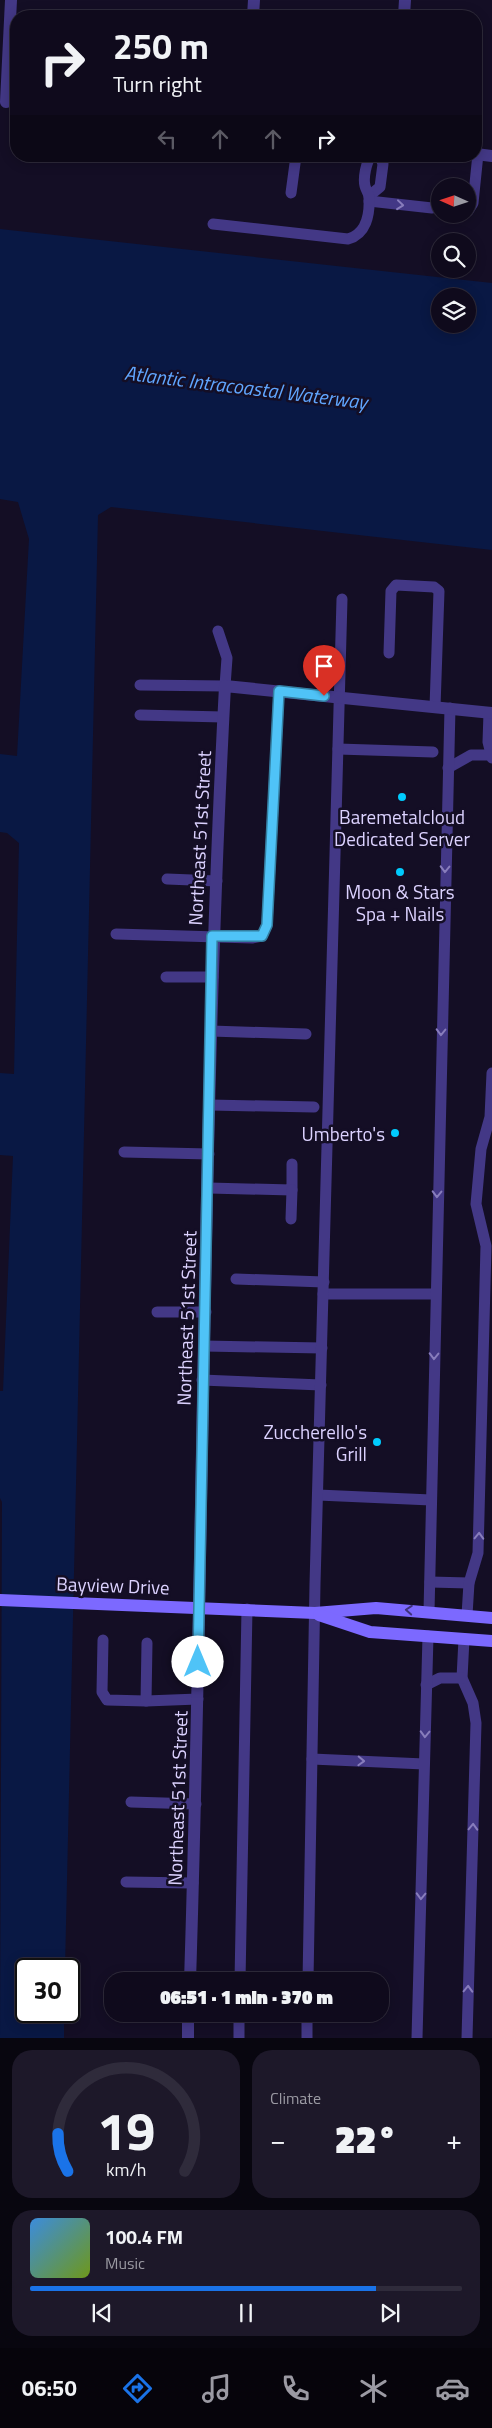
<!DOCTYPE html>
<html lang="en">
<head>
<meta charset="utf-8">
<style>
	body { margin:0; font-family:"Titillium Web",sans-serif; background:#1d1829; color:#f1f3f6; height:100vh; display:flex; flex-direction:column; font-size:19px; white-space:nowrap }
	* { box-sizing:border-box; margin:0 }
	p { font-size:16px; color:#9b9aa3 }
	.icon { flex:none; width:28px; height:28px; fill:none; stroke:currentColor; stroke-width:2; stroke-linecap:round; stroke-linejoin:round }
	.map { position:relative; height:2038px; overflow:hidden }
	.drawer { display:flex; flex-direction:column; gap:12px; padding:12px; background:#08060f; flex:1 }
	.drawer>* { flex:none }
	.hud { position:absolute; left:10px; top:10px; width:472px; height:152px; border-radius:20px; box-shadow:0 2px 12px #0003,0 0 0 1px #2f2b3b; background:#0f0a1c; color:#f1f3f6; overflow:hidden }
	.needle { width:32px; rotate:273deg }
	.controls { position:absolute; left:431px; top:178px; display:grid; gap:10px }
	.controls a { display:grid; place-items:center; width:45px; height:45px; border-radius:50%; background:#0f0a1c; box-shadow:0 2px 12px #0003,0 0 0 1px #2f2b3b; font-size:25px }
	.speed { position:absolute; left:15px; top:1958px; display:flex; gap:10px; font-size:25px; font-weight:700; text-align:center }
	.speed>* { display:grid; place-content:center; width:65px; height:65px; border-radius:50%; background:#0f0a1c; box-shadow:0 2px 12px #0003,0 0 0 1px #2f2b3b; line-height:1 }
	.speed .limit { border:2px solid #111; border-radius:8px; background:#fff; color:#111 }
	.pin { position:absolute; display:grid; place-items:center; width:42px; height:42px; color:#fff; margin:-51px -21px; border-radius:50% 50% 50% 0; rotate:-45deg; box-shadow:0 0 5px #0007 }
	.pin .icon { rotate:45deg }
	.me { position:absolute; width:55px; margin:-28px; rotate:0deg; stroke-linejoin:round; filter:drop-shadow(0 0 4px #0008) }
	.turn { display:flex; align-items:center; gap:18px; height:105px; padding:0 20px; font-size:22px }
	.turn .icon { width:65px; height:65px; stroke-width:2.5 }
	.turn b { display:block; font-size:35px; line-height:42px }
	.lanes { display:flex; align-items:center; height:48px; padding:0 20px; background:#0003; justify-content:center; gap:25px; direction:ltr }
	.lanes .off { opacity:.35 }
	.big { font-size:38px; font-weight:800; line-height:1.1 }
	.drawer .widget { flex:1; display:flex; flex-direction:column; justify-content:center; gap:8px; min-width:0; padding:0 18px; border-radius:20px; background:#1d1829 }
	.drawer .dial { align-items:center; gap:0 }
	.dial svg { height:130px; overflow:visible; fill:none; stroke:#2f2b3b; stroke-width:7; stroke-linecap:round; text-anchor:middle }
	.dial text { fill:#f1f3f6; stroke:none }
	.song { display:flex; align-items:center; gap:15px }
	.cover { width:60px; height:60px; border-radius:8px; background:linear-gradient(135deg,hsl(210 70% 55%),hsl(80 70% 35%)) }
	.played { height:5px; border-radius:2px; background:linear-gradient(90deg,#1a73e8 80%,#2f2b3b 80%) }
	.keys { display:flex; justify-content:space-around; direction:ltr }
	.heat { display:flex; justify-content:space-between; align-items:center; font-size:28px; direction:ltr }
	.drawer .tiles { flex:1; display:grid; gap:12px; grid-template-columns:1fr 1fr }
	.widget:last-child { grid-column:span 2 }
	.trip { position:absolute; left:104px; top:1972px; width:285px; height:50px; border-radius:20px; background:#0f0a1c; box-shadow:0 2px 12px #0003,0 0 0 1px #2f2b3b; font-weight:800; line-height:50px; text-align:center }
	.dock { display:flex; height:80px; justify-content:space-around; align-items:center; background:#06040b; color:#9b9aa3 }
	.dock .icon { width:35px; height:35px }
	.dock .current { color:#1a73e8 }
	.dock b { font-size:22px; color:#f1f3f6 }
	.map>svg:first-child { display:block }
</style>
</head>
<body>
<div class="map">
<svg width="492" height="2038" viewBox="0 0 492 2038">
	<rect width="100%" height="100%" fill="#140e25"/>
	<path fill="#091844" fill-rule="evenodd" d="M0,229L492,283V550L111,507L98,515L65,1969H26V2011H64V2038H0L2,1502L0,1498V1391H3L13,1156L0,1155V1073L14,1074L19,843L7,833L0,832V754L17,756L29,539L18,502L0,499ZM440,296H468V324H440Z"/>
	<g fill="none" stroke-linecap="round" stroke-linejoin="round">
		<g stroke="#433886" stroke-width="11">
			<path d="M291,193L296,156"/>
			<path d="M369,196L380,187L383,164L380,156"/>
			<path d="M369,201L432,208"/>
			<path d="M468,211L473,203L478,154"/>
			<path d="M213,224L348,239C366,234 370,215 369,197C369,194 366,190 365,186C363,178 366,163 371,156"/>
			<path d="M389,653L391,591L396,585L434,587L439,591L435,707"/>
			<path d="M140,685L225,686L227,658L218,631"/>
			<path d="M489,713L488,742L492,758"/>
			<path d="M140,715L223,717"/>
			<path d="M338,749L433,752"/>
			<path d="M448,768L471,755H490"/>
			<path d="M167,879L217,881"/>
			<path d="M116,934L252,938L262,936L267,925L279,691"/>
			<path d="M166,977H213"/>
			<path d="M211,1031L306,1034"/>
			<path d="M210,1105L314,1107"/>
			<path d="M124,1152L209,1154"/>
			<path d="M209,1188L292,1190V1164"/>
			<path d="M291,1219L292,1190"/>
			<path d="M236,1279L324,1282"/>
			<path d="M323,1294H435"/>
			<path d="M157,1312H206"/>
			<path d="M204,1346L322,1348"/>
			<path d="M202,1380L321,1385"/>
			<path d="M318,1495L431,1500"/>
			<path d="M430,1582L469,1583"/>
			<path d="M429,1612L450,708"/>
			<path d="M467,1615L469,1583L478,1553L486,1246L476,1204L481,1149L490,1117L492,1073"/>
			<path d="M464,1639L462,1678L473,1703L476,1723L467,2038"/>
			<path d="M103,1640L102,1692L107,1700L146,1701L198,1699"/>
			<path d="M426,1685L440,1678H462"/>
			<path d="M146,1701L147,1643"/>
			<path d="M312,1759L424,1764"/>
			<path d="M131,1802L196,1804"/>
			<path d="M126,1882L193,1883"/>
			<path d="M240,1981L247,1609"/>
			<path d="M308,1981L315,1584L342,599"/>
			<path d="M239,2038V2014"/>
			<path d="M307,2038V2014"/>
			<path d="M417,2038L428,1636"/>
		</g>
		<g stroke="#433886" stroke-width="12">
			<path d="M253,16L254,0"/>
			<path d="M404,16L405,0"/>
			<path d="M6,102L11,0"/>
			<path d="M476,154L492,156"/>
			<path d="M190,1981C204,1549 202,1117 225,686L492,713"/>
			<path d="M188,2038V2014"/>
		</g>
		<g stroke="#7c69ff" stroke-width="12">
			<path d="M0,1600L315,1613L376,1608L492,1618"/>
			<path d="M319,1615L370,1632L492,1641"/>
		</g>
	</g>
	<defs><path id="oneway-chevron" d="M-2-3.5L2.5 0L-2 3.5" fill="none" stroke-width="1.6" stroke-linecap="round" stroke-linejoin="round" transform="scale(1.25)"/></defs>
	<g stroke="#887dbc">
		<use href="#oneway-chevron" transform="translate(400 205) rotate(6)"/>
		<use href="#oneway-chevron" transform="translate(445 869) rotate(91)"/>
		<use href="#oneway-chevron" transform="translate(441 1032) rotate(91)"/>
		<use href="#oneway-chevron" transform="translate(437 1194) rotate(91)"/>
		<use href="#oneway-chevron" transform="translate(434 1356) rotate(91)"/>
		<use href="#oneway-chevron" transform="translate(479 1536) rotate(-88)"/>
		<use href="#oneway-chevron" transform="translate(425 1734) rotate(92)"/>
		<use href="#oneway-chevron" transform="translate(361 1761) rotate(2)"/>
		<use href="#oneway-chevron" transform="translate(473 1827) rotate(-88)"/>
		<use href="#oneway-chevron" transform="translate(421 1896) rotate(92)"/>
		<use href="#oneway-chevron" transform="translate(468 1989) rotate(-88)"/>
	</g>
	<use stroke="#3e327c" href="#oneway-chevron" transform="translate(409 1610) rotate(-176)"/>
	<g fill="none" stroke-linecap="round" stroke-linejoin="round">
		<g stroke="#337fa1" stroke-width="12">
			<path id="route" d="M198,1662L212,936H262L267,925L279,691L324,696"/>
		</g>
		<use href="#route" stroke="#4fc3f7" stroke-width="9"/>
	</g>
	<g fill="#00cbfd" stroke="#140e25" stroke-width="2">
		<circle cx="402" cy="797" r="5"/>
		<circle cx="400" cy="872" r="5"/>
		<circle cx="395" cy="1133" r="5"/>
		<circle cx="377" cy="1442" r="5"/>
	</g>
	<g text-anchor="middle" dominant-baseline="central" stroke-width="5" stroke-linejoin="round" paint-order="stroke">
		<g font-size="19" fill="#dcd2ff" stroke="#140e25">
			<text x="402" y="816">Baremetalcloud<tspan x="402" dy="22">Dedicated Server</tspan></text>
			<text x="400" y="891">Moon &amp; Stars<tspan x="400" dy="22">Spa + Nails</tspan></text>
			<text x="385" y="1133" text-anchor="end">Umberto's</text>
			<text x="367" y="1431" text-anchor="end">Zuccherello's<tspan x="367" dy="22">Grill</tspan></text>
		</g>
		<g font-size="19" fill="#dcd2ff" stroke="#140e25">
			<text transform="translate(199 838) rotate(-87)">Northeast 51st Street</text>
			<text transform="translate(186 1318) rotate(-88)">Northeast 51st Street</text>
			<text transform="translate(113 1585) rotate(2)">Bayview Drive</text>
			<text transform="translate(177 1798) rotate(-88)">Northeast 51st Street</text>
		</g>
		<g font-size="20" font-style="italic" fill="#60a6ff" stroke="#140e25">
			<text transform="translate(246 387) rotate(7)">Atlantic Intracoastal Waterway</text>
		</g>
	</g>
</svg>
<div class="controls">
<a><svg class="needle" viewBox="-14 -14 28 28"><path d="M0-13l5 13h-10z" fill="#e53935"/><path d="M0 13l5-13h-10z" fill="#9b9aa3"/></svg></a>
<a><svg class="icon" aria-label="search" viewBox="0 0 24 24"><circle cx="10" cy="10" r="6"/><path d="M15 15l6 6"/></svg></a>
<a><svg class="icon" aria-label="layers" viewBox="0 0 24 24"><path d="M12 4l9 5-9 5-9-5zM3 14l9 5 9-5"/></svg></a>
</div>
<div class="speed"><div class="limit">30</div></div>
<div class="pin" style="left:324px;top:696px;background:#d93025"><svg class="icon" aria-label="arrive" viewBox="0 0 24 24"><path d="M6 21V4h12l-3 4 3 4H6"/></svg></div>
<svg class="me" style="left:198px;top:1662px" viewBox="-20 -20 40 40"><circle r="19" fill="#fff"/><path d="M0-13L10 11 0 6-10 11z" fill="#4fc3f7"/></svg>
<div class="trip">06:51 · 1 min · 370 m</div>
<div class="hud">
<div class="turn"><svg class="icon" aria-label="right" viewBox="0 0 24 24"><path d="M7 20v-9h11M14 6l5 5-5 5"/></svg><div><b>250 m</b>Turn right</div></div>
<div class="lanes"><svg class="icon off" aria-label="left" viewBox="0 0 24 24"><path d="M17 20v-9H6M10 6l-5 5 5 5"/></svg><svg class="icon off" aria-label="ahead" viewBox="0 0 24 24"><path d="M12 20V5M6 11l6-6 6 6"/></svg><svg class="icon off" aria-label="ahead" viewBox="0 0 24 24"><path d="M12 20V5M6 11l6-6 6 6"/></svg><svg class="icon" aria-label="right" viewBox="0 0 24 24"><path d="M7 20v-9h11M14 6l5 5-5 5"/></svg></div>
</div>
</div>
<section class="drawer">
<div class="tiles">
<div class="widget dial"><svg viewBox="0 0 100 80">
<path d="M14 69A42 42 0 1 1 86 69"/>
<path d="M14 69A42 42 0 0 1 8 46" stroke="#1a73e8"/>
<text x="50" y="56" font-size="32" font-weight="700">19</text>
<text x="50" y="72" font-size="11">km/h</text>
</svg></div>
<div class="widget"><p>Climate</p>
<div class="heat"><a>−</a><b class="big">22°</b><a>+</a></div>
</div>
<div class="widget">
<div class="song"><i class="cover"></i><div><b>100.4 FM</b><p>Music</p></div></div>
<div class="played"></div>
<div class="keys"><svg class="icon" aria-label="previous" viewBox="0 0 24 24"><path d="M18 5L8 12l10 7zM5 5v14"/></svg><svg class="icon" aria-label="pause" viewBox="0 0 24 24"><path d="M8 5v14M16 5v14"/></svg><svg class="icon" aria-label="next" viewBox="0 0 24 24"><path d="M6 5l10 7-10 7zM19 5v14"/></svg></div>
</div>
</div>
</section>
<nav class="dock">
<b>06:50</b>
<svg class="icon current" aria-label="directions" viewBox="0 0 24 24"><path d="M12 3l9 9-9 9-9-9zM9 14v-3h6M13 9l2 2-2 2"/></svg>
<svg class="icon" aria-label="music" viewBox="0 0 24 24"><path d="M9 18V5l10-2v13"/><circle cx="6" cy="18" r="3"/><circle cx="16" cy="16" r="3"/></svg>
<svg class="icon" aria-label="phone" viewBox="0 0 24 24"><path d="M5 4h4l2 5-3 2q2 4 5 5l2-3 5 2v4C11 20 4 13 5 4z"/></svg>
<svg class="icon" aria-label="climate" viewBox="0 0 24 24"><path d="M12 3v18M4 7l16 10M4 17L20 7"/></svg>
<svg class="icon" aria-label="car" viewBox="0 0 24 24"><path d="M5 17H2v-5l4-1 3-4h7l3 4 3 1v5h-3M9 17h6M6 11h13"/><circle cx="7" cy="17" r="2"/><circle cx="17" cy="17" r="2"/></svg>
</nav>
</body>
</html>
